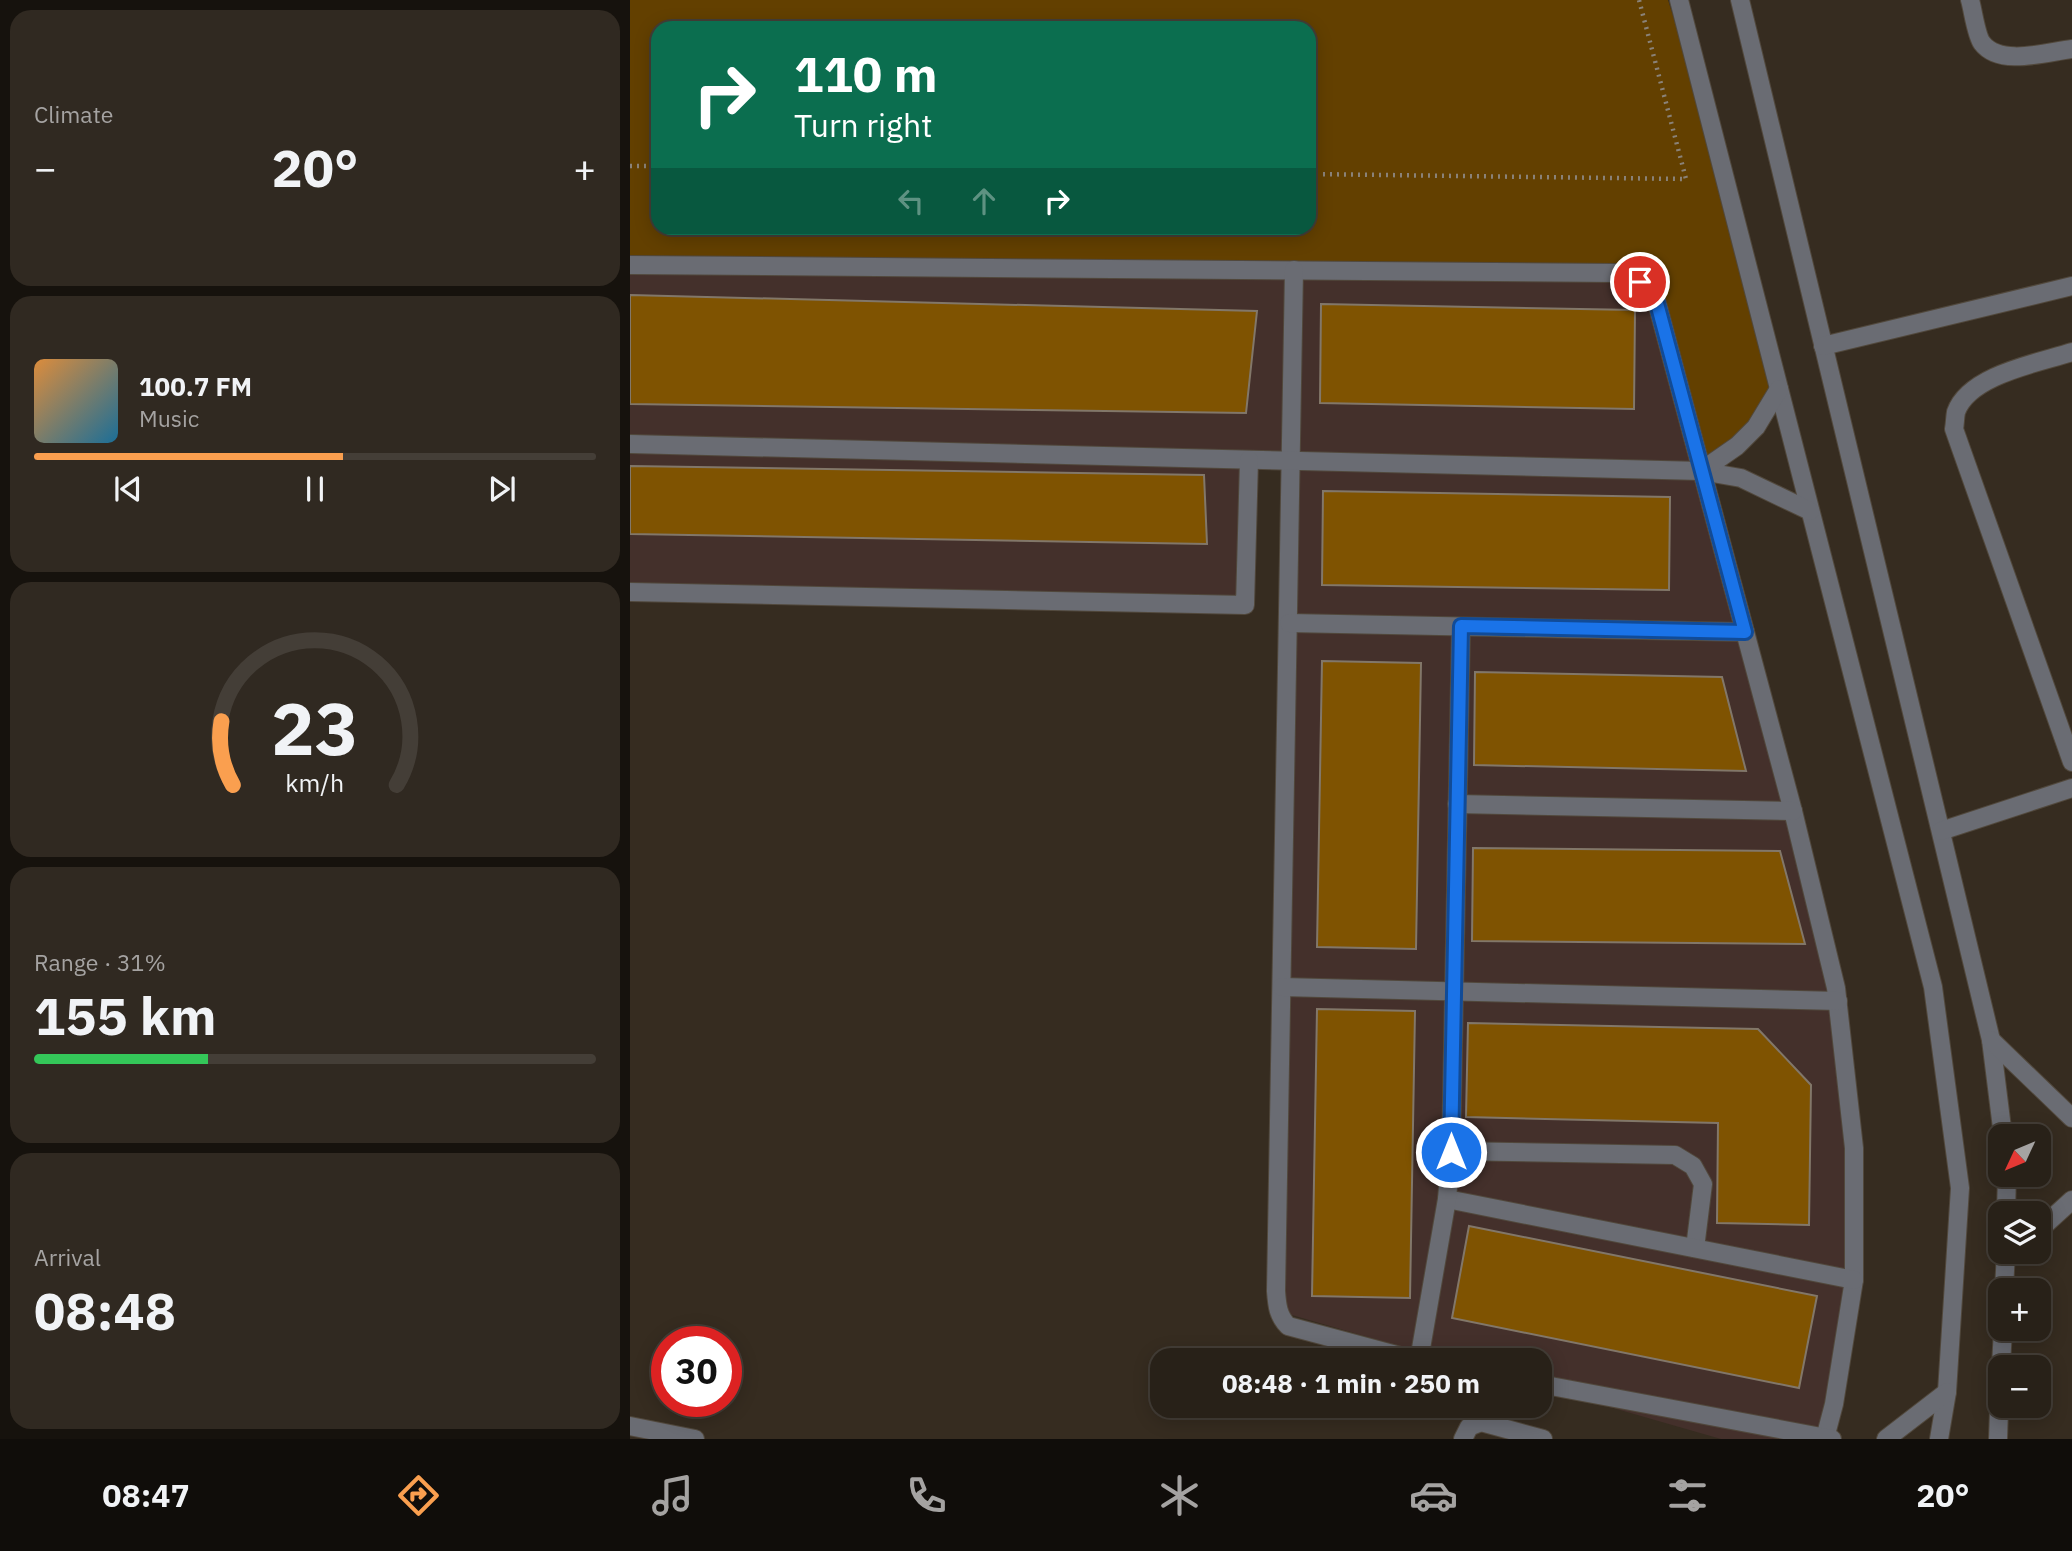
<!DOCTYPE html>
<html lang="en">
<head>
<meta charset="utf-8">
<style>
	body { margin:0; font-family:"IBM Plex Sans",sans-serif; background:#302921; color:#f1f3f6; height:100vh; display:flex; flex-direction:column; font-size:26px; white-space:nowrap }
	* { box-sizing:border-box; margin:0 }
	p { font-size:23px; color:#a5a3a2 }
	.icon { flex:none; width:38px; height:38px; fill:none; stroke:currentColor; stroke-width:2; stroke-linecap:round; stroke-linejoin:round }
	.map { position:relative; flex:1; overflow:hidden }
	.drawer { display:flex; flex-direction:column; gap:10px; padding:10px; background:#16120d; width:630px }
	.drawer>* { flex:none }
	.guide { position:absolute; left:21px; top:21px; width:665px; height:214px; border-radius:21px; box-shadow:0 4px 18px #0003,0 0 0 2px #443e37; background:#0b6e4f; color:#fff; overflow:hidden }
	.needle { width:46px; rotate:226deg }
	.controls { position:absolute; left:1358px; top:1124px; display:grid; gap:14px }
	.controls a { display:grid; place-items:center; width:63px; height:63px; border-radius:14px; background:#282118; box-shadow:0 4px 18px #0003,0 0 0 2px #443e37; font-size:35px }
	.speed { position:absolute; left:21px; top:1326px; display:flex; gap:14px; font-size:35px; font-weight:700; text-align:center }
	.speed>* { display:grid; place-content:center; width:91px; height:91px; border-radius:50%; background:#282118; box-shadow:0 4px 18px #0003,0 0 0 2px #443e37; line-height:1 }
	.speed .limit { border:10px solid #d22; background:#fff; color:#111 }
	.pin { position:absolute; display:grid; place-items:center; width:60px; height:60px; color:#fff; margin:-30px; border:4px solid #fff; border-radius:50%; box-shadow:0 2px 7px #0007 }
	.me { position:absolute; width:77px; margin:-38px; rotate:0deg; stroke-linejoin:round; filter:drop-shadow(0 0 5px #0008) }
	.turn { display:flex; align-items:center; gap:24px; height:147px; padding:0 28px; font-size:32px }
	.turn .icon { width:91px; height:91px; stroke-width:2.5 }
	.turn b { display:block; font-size:49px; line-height:60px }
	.lanes { display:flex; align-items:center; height:66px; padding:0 28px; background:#0003; justify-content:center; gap:35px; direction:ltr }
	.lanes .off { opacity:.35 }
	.big { font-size:52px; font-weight:700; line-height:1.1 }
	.drawer .card { flex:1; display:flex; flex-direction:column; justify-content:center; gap:10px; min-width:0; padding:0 24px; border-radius:21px; background:#302921 }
	.drawer .dial { align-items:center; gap:0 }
	.dial svg { height:182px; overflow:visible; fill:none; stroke:#443e37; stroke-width:7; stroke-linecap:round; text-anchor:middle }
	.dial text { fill:#f1f3f6; stroke:none }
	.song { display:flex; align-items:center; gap:21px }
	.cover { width:84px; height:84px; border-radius:10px; background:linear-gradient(135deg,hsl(30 70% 55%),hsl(200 70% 35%)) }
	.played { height:7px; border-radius:4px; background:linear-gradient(90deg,#fa9f4f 55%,#443e37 55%) }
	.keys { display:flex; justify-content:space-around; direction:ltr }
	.heat { display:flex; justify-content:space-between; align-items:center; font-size:38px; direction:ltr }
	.charge { height:10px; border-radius:5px; background:linear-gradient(90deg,#34c759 31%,#443e37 0) }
	.trip { position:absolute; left:520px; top:1348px; width:402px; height:70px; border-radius:21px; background:#282118; box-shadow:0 4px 18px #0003,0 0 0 2px #443e37; font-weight:700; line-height:70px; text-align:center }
	.tabs { display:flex; height:112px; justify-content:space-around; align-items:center; background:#100d0a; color:#a5a3a2 }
	.tabs .icon { width:49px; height:49px }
	.tabs .selected { color:#fa9f4f }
	.tabs b { font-size:32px; color:#f1f3f6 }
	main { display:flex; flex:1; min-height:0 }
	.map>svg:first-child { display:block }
</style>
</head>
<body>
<main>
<section class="drawer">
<div class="card"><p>Climate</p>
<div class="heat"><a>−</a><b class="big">20°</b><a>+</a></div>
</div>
<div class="card">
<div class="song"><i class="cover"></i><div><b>100.7 FM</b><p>Music</p></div></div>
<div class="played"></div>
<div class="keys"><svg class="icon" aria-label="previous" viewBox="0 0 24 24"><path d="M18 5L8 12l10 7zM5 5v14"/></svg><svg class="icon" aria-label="pause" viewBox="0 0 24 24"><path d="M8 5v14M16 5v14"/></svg><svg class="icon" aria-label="next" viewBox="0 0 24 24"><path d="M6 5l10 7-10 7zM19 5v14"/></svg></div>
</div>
<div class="card dial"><svg viewBox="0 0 100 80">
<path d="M14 69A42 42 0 1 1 86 69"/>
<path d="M14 69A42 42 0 0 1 9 41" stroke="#fa9f4f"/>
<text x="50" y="56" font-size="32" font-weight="700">23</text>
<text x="50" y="72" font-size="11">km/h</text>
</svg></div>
<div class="card"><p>Range · 31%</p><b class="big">155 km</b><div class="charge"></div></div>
<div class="card"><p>Arrival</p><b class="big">08:48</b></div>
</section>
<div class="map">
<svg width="1442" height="1439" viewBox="0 0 1442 1439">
	<rect width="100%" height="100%" fill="#362c20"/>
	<path fill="#44302b" d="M0,265L988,273L1024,292L1206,988L1224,1280L1187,1439H1091L910,1387V1360H817L648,1311L662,460L620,459L615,605L0,592Z"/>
	<path fill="#634000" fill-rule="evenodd" d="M0,0H1038L1100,197L1149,389L1134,412L1071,471L1024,292L1010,282L0,265ZM28,28H679V228H28Z"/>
	<g fill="#7f5301" stroke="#827769" stroke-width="2">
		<path d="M0,295L627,311L616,413L0,404Z"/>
		<path d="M691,304L1005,310L1004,409L690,403Z"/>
		<path d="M0,466L574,475L577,544L0,534Z"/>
		<path d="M693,491L1040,497L1039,590L692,585Z"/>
		<path d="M692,661L791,663L786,949L687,947Z"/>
		<path d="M845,672L1092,677L1116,771L844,765Z"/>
		<path d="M843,848L1150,851L1175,944L842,941Z"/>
		<path d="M687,1009L785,1011L780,1298L682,1296Z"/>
		<path d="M838,1023L1128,1029L1181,1085L1179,1225L1087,1223L1088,1123L836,1117Z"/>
		<path d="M839,1226L1187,1296L1169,1388L822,1318Z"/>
	</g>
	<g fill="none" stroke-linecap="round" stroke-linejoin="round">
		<g stroke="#51483c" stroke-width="20">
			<g id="minor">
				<path d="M1049,0L1303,987L1330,1188L1317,1392L1309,1439"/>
				<path d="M1110,0L1361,1040L1373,1136"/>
				<path d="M1340,0C1343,10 1346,35 1352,43C1370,67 1417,52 1442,49"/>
				<path d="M0,265L988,273L1010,282L1024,292L1163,811L1206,988L1224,1148V1280L1204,1404L1195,1438"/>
				<path d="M664,270L646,1291C647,1305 648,1316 658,1326L785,1360"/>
				<path d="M1193,346L1442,286"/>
				<path d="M1442,352C1408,363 1339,375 1326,412C1325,417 1325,424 1324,429L1442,762"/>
				<path d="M0,444L1071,471L1111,478L1180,511"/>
				<path d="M1071,471L1107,446L1126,427L1149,389"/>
				<path d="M0,592L615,605L619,460"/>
				<path d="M659,623L1115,632"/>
				<path d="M827,804L1163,811"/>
				<path d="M1311,831L1442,788"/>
				<path d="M652,987L1208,1001"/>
				<path d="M1361,1040L1442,1118"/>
				<path d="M821,1151L1045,1155L1063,1166L1073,1184L1065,1248"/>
				<path d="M817,1199L1224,1280"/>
				<path d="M1376,1213L1377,1174"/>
				<path d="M1409,1230L1442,1200"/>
				<path d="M1374,1290L1376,1251"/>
				<path d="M789,1360L817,1199L821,1151L831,627"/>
				<path d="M1371,1367L1373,1328"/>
				<path d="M910,1384L1202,1439"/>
				<path d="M0,1426L65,1439"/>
				<path d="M833,1439L839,1427L851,1422L913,1439"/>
				<path d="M1256,1439L1317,1392"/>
				<path d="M1368,1439L1370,1381"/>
			</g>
		</g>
		<g stroke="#8a8278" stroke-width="4.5" stroke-dasharray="2 5" stroke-linecap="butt">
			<path d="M0,166H28"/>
			<path d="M679,174L1056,179L1009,0"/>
		</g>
		<use href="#minor" stroke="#6a6c73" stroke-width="18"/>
	</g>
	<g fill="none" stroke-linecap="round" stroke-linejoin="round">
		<g stroke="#114b97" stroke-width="18">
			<path id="route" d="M821,1152L831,626L1115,632L1024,292L1010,282"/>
		</g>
		<use href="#route" stroke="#1a73e8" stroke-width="12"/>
	</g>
</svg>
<div class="controls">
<a><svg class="needle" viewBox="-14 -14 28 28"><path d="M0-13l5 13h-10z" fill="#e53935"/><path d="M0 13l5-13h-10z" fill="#a5a3a2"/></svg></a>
<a><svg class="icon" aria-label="layers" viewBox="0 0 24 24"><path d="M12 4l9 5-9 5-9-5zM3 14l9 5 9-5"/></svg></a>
<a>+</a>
<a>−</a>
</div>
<div class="speed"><div class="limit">30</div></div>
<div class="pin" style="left:1010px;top:282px;background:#d93025"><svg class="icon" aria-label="arrive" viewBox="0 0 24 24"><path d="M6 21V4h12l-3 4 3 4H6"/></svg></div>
<svg class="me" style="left:821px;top:1152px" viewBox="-20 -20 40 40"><circle r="17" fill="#1a73e8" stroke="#fff" stroke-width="3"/><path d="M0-11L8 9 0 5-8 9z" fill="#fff"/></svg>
<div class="trip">08:48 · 1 min · 250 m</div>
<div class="guide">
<div class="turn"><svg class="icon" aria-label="right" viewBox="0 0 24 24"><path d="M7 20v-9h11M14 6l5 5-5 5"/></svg><div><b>110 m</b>Turn right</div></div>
<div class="lanes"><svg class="icon off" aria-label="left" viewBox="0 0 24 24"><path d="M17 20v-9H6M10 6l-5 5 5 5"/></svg><svg class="icon off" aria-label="ahead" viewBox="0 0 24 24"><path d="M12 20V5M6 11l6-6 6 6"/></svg><svg class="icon" aria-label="right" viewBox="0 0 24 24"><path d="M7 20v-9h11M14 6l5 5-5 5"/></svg></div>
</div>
</div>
</main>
<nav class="tabs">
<b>08:47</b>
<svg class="icon selected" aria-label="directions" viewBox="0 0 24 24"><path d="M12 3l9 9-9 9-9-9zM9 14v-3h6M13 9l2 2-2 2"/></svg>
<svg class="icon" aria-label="music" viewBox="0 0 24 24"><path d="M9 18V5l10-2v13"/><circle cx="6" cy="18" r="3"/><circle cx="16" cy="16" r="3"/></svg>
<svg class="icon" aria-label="phone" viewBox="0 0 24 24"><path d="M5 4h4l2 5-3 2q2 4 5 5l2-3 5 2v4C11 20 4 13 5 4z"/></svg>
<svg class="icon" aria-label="climate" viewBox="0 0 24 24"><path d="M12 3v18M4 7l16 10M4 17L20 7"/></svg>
<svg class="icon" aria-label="car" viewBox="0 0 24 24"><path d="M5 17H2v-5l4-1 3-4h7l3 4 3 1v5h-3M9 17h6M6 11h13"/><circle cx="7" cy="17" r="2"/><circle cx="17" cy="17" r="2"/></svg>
<svg class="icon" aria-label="filters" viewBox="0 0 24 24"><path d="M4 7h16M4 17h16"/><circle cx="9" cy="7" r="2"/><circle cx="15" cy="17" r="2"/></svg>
<b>20°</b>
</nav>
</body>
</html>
